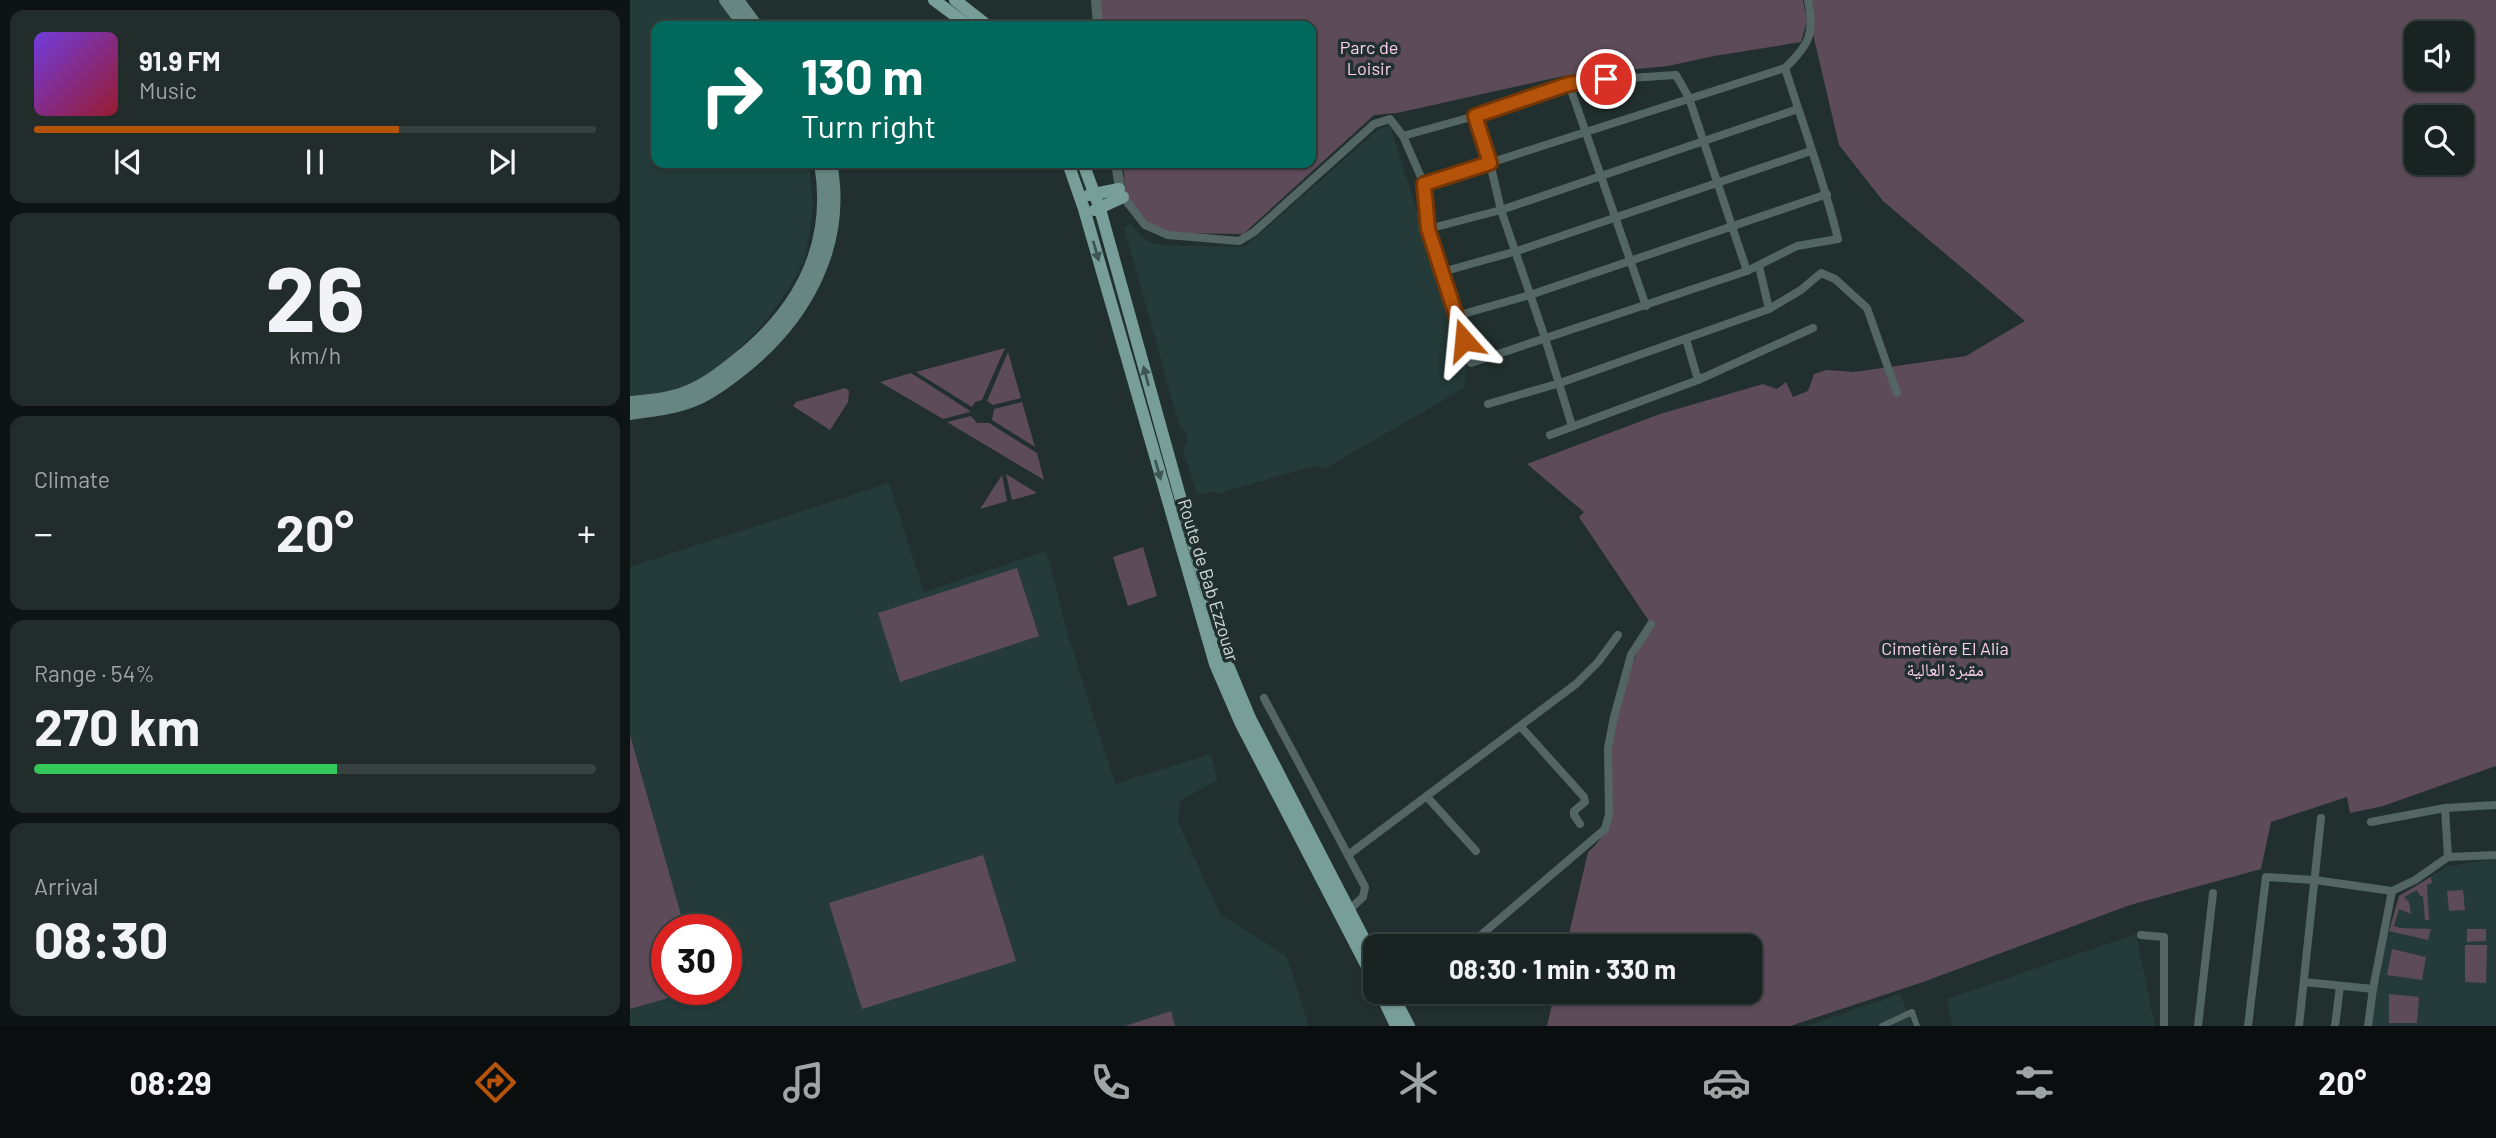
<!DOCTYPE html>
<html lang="en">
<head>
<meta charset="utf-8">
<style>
	body { margin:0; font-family:Barlow,"Noto Naskh Arabic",sans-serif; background:#222c2a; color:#f1f3f6; height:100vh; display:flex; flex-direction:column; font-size:26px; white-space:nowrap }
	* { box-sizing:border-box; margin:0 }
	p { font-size:23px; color:#9fa4a5 }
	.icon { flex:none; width:38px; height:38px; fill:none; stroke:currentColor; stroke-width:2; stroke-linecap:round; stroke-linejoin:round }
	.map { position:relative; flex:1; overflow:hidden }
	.side { display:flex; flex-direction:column; gap:10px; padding:10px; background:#0e1413; width:630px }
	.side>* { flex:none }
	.top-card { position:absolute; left:21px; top:21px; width:665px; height:147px; border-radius:14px; box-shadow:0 2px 5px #0004,0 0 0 2px #374140; background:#00695c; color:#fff; overflow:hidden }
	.controls { position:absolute; left:1774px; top:21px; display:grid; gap:14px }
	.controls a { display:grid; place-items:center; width:70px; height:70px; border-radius:14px; background:#192422; box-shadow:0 2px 5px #0004,0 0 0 2px #374140; font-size:35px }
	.speed { position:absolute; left:21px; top:914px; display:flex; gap:14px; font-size:35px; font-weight:700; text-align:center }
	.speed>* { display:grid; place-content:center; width:91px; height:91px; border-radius:50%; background:#192422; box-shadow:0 2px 5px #0004,0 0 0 2px #374140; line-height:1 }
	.speed .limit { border:10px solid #d22; background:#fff; color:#111 }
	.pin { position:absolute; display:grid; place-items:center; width:60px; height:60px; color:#fff; margin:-30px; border:4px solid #fff; border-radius:50%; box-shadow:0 2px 7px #0007 }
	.me { position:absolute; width:77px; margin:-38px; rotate:342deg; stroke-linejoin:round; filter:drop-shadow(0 0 5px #0008) }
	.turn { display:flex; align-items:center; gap:24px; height:147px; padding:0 35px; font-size:32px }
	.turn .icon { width:91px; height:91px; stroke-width:2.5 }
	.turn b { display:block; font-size:49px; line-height:60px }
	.big { font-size:52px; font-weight:700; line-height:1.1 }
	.side .widget { flex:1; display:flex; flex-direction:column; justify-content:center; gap:10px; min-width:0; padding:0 24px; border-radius:14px; background:#222c2a }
	.side .dial { align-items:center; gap:0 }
	.dial b { font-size:91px; line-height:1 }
	.song { display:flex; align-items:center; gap:21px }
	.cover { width:84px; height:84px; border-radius:10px; background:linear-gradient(135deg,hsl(260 70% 55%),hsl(350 70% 35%)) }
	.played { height:7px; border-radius:4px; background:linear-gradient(90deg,#b45309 65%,#374140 65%) }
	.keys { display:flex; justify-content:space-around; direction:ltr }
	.heat { display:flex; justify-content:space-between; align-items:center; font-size:38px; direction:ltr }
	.charge { height:10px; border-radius:5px; background:linear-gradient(90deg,#34c759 54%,#374140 0) }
	.trip { position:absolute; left:733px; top:934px; width:399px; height:70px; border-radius:14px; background:#192422; box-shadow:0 2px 5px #0004,0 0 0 2px #374140; font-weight:700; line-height:70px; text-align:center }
	.tab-bar { display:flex; height:112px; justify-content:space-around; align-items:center; background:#0a0e0e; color:#9fa4a5 }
	.tab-bar .icon { width:49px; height:49px }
	.tab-bar .selected { color:#b45309 }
	.tab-bar b { font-size:32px; color:#f1f3f6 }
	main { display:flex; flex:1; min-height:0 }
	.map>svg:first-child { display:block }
</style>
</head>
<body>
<main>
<section class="side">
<div class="widget">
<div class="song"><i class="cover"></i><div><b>91.9 FM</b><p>Music</p></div></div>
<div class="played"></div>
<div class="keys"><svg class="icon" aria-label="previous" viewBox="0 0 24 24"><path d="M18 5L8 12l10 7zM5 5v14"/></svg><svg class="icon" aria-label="pause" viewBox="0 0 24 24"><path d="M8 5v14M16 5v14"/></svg><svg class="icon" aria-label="next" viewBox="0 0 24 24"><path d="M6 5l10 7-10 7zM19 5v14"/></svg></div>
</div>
<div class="widget dial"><b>26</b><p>km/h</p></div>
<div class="widget"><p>Climate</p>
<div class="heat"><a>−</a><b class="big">20°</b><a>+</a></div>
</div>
<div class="widget"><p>Range · 54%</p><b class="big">270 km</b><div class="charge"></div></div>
<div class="widget"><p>Arrival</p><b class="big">08:30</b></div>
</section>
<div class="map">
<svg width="1866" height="1026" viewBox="0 0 1866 1026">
	<rect width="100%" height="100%" fill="#21302e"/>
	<g fill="#243b39" fill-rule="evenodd">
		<path d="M0,0H88L106,26H26V163H179L183,205L179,237L174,261L158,290L135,322L90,367L65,383L39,393L0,397Z"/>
		<path d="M760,126L817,306L816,311L827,344L831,345L840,365L837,367L834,388L696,468L683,466L587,494L585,491L567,495L553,449L558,439L555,431L549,425L494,227L501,224L512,237L521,243L531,245L608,247L616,246L749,129Z"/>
		<path d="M259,483L294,592L416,551L439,638L485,784L581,754L587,780L550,801L548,821L590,914L657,957L679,1026H0V567ZM37,929H96V989H37Z"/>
		<path d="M1866,859V1026H1740L1746,984L1750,981L1753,951L1769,896L1818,866Z"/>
		<path d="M1506,934L1525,1026H1322L1317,999Z"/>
		<path d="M1270,994L1283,1026H1177Z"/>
	</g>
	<g fill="#5e4b59" fill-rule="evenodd">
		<path d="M470,0H1173L1177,21L1171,42L1084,56L1038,66L933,76L767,113L744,115L613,234L540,233L519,227L496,198L493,163H681V26H472Z"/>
		<path d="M1175,0H1866V766L1753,806L1720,813L1717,797L1641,822L1631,869L1500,905L1293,982L1160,1026H917L925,992H1120V947H936L958,852C997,821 971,777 981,736C990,697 1002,658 1021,624L949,517L954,512L897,464L1030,414L1133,384L1147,389L1156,382L1163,397L1178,391L1184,374L1197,370L1224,372L1336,356L1395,321L1253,201L1209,145ZM1787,33H1832V79H1787ZM1787,117H1832V163H1787Z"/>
		<path d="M375,348L352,400L345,402L342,407L286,372Z"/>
		<path d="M378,352L391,398L363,405L357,401Z"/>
		<path d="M281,373L340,411V412L313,419L250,382Z"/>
		<path d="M215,388L219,391L218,402L200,430L163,406L166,402Z"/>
		<path d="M392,402L405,447L362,420L364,409Z"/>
		<path d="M341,416L347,423H359L407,453L414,480L317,422Z"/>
		<path d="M376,474L407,493L382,500Z"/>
		<path d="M372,475L377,501L350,509Z"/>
		<path d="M513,547L527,596L498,606L483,557Z"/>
		<path d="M387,568L409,636L270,682L248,613Z"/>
		<path d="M0,735L55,929H37V989H69L0,1009Z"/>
		<path d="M353,855L386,961L232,1009L199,903Z"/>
		<path d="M1801,877L1802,883L1797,885L1799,920H1795L1793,896H1790L1787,890L1774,897L1779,902L1781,914L1769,909L1764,926L1771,928L1801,929L1798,940L1759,931L1769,896Z"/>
		<path d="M1833,890L1835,910L1819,911L1817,891Z"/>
		<path d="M1837,929H1856V941L1837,942Z"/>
		<path d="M1835,945H1857L1856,983L1835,982Z"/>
		<path d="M1762,949L1796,957L1792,980L1757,975Z"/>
		<path d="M1759,994L1789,997L1787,1023H1759Z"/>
		<path d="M541,1011L545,1026H495Z"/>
	</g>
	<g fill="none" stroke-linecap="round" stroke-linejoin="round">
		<g stroke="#536663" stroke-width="6">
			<path d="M1282,1012L1287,1026"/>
			<path d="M1252,1026L1282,1012L1281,1014"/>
		</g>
		<g stroke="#536663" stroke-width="8">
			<path d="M939,84L1016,306"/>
			<path d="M845,116L860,163L871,210L915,338L942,426"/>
			<path d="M773,136L845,116L953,81L1046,75L1059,98L1117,271"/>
			<path d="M794,184L1155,68C1179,45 1185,34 1178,0"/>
			<path d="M493,197L515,225L538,235L609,241L624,232L744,124L760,119L773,136L794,184L798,229L841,363L1117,271L1167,246L1208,239C1194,181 1173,125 1155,68"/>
			<path d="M798,229L871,210L1168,109"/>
			<path d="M1129,266L1139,309"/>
			<path d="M812,272L887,251L1181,151"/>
			<path d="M826,316L900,295L1197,194"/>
			<path d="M1056,339L1068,380"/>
			<path d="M858,404L930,383L1139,309L1171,290L1191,273L1205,279L1237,308L1267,393"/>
			<path d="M920,435L1068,380L1183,328"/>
			<path d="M634,698L735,887L733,897L719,910"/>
			<path d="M891,727L954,797L955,802L944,811V815L950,824"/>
			<path d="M798,798L846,851"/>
			<path d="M1815,808L1818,857"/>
			<path d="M1741,822L1815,808L1866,805"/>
			<path d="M718,855L946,684L968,662L988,635"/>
			<path d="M1511,935L1534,937V1026"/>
			<path d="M837,947L975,829L979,814L978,748L984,717L1001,655L1021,624"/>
			<path d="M1674,982L1743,989"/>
			<path d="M762,1003L778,992"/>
			<path d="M1568,1026L1583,893"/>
			<path d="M1618,1026L1636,877L1685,880L1762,891L1785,880L1818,857L1866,855"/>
			<path d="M1669,1026L1691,818"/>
			<path d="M1705,1026L1710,986"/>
			<path d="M1738,1026L1743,989L1762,891"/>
		</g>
		<g stroke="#536663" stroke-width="10">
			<path d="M466,0L468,26"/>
			<path d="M486,163L491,194"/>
		</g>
		<g stroke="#678682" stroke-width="12">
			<path d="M95,0L114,26"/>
			<path d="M108,0L127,26"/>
			<path d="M0,402C19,400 40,399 58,391C76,384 92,371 107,359C170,309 204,245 190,163"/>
			<path d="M0,414C21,411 43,409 63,401C81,394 98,381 113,369C176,319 217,245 201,163"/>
		</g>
		<g stroke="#779e99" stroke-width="12">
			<path d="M304,0L339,26"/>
			<path d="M325,0L358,26"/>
			<path d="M438,163L454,209L585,664L611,724L746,984"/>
			<path d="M453,163L470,209L595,658L620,718L746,962"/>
			<path d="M459,195L489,189"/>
			<path d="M465,210L493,197"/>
			<path d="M750,992L766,1026"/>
			<path d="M761,992L779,1026"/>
		</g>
	</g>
	<defs><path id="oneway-solid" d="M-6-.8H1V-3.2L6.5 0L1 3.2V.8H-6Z" transform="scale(1.75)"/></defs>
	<g fill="#3f5653">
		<use href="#oneway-solid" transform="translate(466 251) rotate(74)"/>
		<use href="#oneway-solid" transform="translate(516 376) rotate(-105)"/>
		<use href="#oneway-solid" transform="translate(528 470) rotate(74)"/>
	</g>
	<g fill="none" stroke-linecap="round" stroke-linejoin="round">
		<g stroke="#753606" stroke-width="18">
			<path id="route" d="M834,340L798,229L794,184L860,163L845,116L939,84L976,79"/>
		</g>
		<use href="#route" stroke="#b45309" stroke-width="12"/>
	</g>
	<g text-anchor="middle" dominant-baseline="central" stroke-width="7" stroke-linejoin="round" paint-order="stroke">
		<g font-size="18" fill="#fccff0" stroke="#21302e">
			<text x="739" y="47">Parc de<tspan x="739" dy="21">Loisir</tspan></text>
			<text x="1315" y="648">Cimetière El Alia<tspan x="1315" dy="21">مقبرة العالية</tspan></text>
		</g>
		<g font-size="18" fill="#d1dbd9" stroke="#21302e">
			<text transform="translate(579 580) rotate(73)">Route de Bab Ezzouar</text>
		</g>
	</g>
</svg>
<div class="controls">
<a><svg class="icon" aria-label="sound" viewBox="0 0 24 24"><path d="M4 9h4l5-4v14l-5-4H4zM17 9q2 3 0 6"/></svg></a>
<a><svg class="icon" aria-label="search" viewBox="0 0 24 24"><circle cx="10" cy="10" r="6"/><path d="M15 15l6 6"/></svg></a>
</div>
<div class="speed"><div class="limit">30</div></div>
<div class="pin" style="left:976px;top:79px;background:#d93025"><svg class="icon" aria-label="arrive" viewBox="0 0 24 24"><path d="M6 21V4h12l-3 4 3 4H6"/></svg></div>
<svg class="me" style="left:834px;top:340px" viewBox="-20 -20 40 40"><path d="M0-17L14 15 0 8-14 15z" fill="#b45309" stroke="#fff" stroke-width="4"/></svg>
<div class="trip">08:30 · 1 min · 330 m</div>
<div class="top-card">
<div class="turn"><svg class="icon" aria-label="right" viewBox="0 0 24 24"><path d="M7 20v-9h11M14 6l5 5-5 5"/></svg><div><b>130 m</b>Turn right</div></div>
</div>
</div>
</main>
<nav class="tab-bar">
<b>08:29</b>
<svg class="icon selected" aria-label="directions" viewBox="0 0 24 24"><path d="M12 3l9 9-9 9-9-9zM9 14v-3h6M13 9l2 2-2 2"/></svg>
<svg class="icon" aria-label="music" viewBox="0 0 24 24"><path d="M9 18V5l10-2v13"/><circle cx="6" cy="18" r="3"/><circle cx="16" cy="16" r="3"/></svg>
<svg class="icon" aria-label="phone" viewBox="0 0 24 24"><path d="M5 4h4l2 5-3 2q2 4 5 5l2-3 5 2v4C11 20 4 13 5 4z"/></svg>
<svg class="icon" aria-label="climate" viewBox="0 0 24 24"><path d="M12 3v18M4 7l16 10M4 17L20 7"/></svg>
<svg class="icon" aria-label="car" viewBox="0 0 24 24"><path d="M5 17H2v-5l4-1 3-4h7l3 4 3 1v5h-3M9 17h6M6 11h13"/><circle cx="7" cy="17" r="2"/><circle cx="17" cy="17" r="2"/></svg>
<svg class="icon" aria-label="filters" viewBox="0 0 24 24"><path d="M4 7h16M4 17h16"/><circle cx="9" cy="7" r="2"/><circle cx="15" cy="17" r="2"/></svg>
<b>20°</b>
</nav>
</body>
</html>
